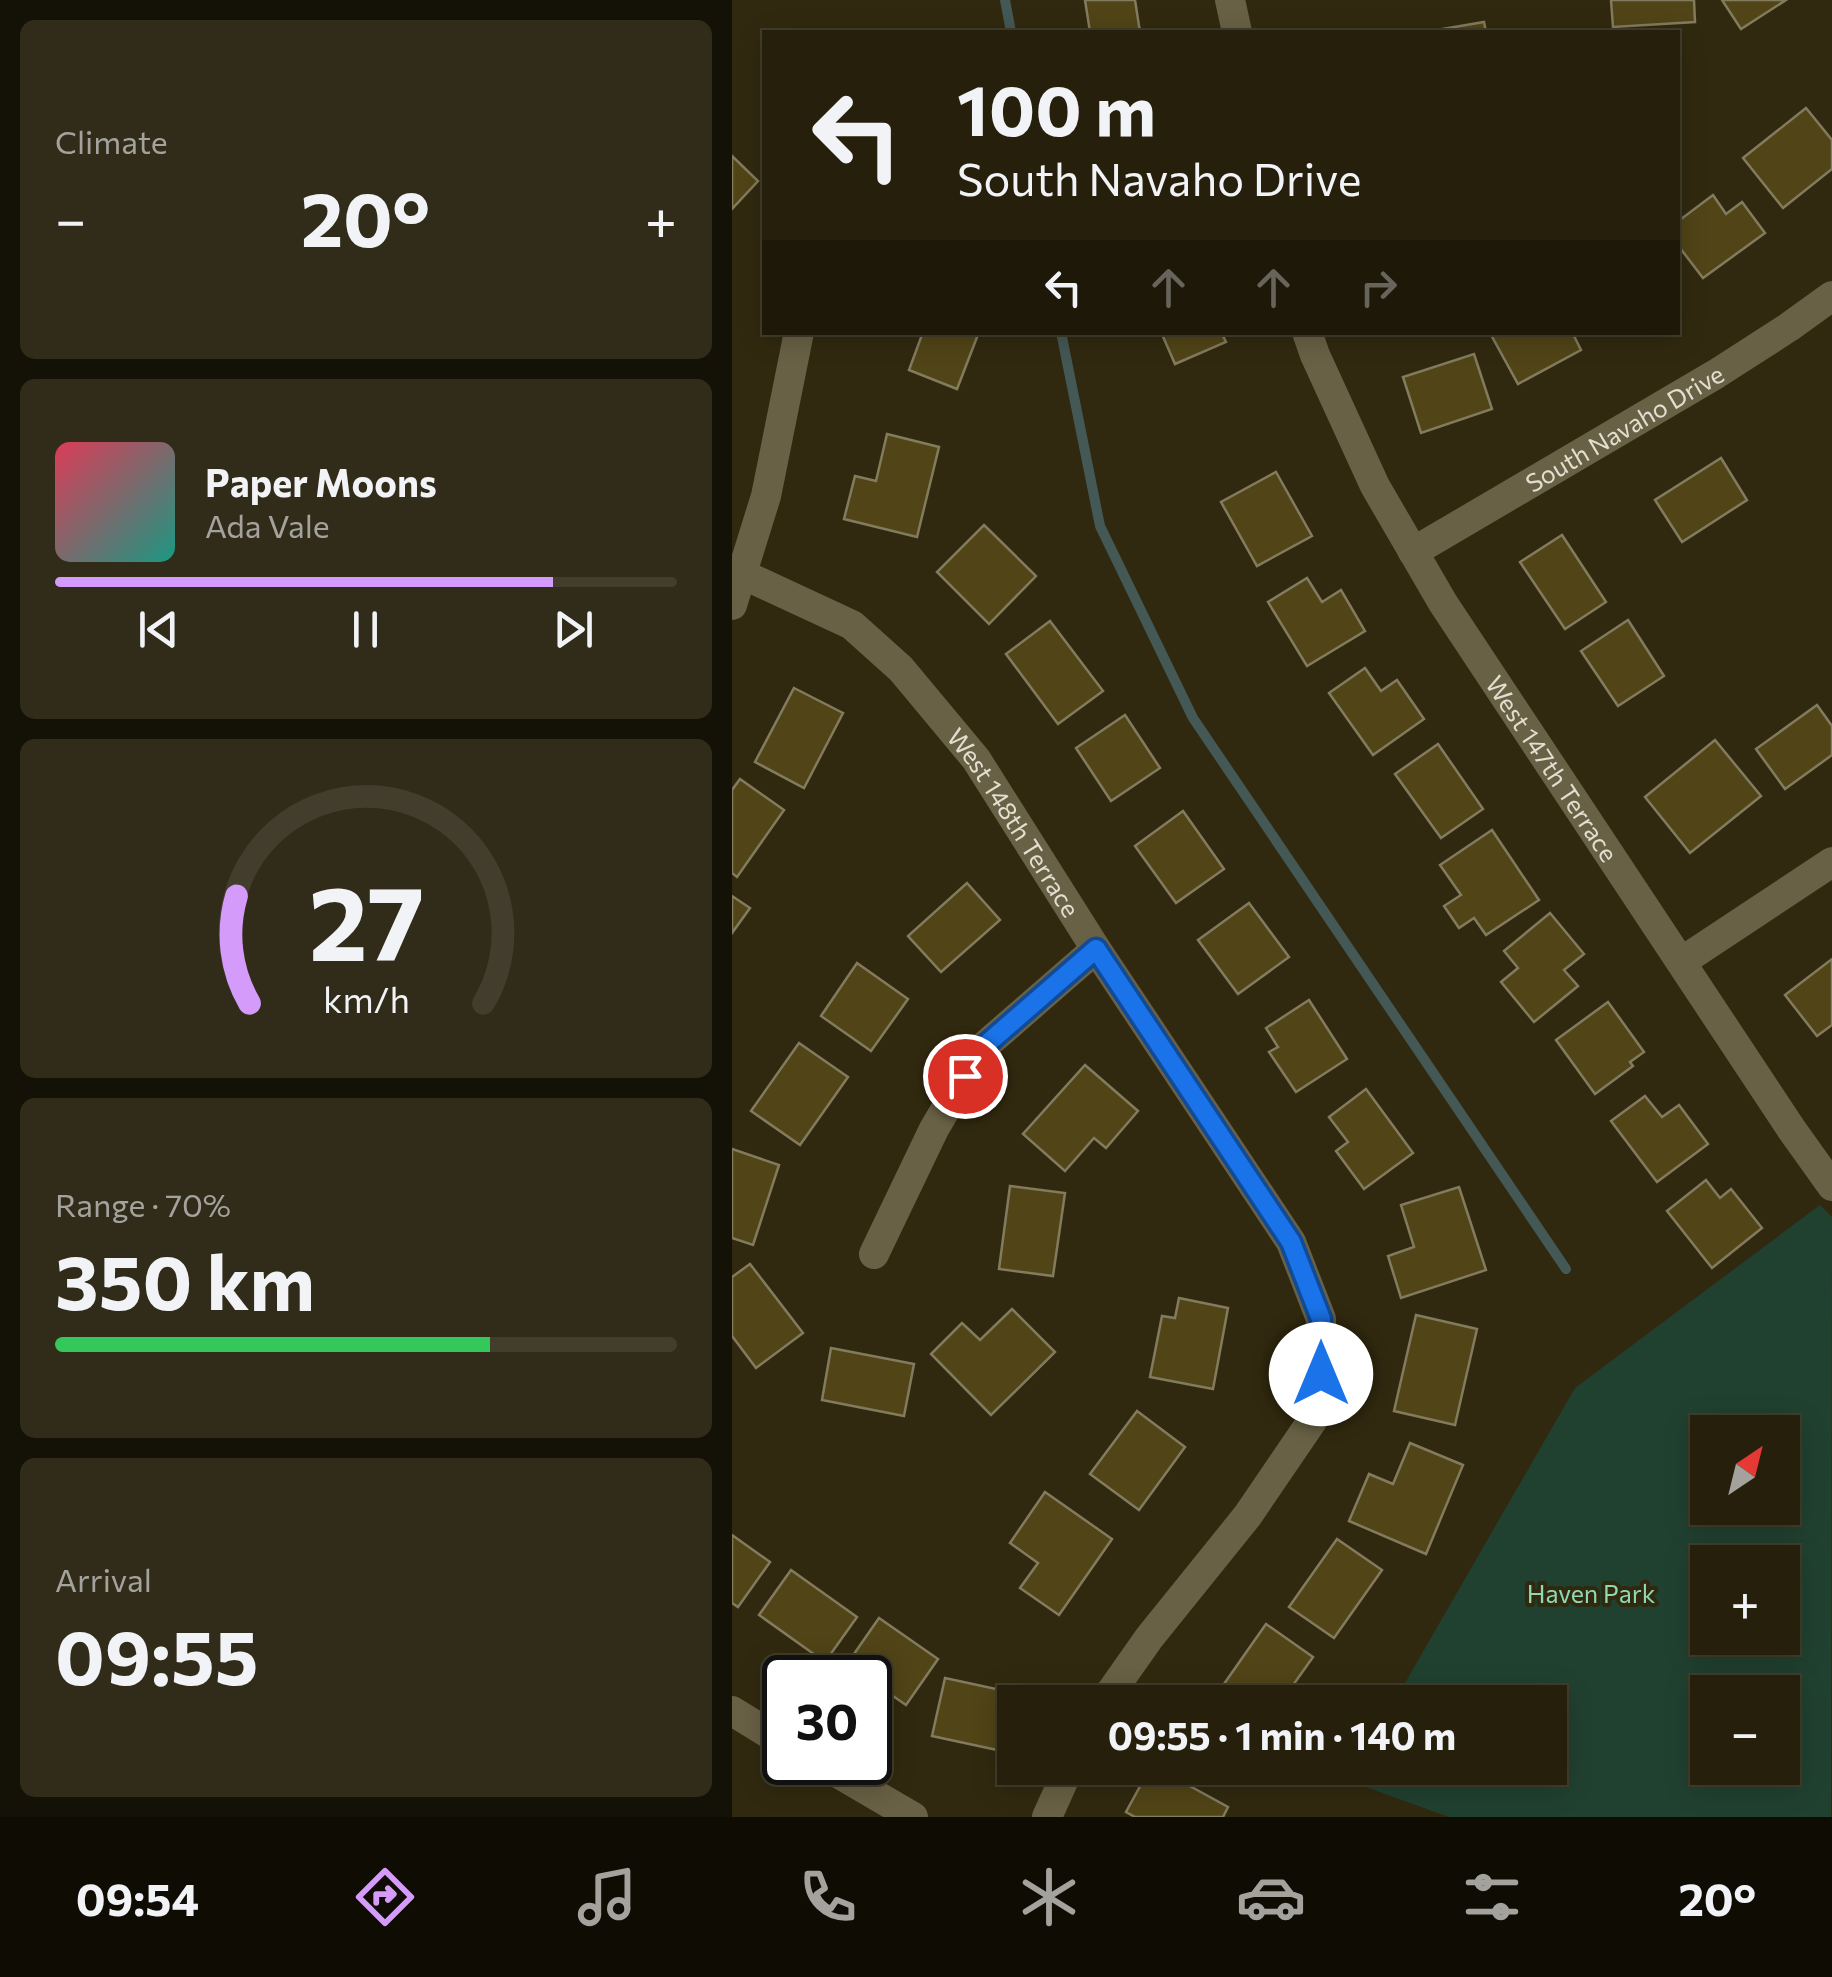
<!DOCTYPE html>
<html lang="en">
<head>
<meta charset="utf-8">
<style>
	body { margin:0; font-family:Commissioner,sans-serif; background:#312c19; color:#f1f3f6; height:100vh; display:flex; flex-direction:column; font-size:38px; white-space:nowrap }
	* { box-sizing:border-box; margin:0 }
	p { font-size:32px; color:#a3a29d }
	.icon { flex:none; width:55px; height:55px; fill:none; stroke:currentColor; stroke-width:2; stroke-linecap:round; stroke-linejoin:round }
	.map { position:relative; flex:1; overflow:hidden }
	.details { display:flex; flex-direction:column; gap:20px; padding:20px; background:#141106; width:732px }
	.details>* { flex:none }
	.banner { position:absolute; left:30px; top:30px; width:918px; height:305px; border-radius:0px; box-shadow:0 5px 25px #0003,0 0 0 2px #423d2c; background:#251f0b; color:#f1f3f6; overflow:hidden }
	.needle { width:65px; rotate:35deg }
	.buttons { position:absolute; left:958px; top:1415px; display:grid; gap:20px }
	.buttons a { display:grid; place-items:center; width:110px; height:110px; border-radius:0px; background:#251f0b; box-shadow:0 5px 25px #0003,0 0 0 2px #423d2c; font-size:50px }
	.speed { position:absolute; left:30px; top:1655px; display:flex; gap:20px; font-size:50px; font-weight:700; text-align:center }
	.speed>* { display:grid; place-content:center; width:130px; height:130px; border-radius:50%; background:#251f0b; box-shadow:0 5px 25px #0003,0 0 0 2px #423d2c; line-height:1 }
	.speed .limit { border:5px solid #111; border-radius:15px; background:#fff; color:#111 }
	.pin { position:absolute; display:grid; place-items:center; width:85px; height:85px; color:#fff; margin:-42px; border:5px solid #fff; border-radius:50%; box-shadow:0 2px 10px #0007 }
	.me { position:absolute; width:110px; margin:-55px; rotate:0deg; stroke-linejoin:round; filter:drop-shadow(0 0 8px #0008) }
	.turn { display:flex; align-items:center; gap:35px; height:210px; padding:0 30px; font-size:45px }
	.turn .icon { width:130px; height:130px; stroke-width:2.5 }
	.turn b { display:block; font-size:70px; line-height:85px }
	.lanes { display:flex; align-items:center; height:95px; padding:0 30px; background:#0003; justify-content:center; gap:50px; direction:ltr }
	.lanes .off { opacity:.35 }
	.big { font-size:75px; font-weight:700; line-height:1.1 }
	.details .card { flex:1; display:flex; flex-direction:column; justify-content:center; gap:15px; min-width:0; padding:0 35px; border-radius:15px; background:#312c19 }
	.details .dial { align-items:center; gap:0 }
	.dial svg { height:260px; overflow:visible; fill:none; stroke:#423d2c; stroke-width:7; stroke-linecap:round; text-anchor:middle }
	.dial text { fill:#f1f3f6; stroke:none }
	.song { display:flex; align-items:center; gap:30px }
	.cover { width:120px; height:120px; border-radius:15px; background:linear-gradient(135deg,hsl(350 70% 55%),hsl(170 70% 35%)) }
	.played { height:10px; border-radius:5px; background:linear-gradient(90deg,#d59bfb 80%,#423d2c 80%) }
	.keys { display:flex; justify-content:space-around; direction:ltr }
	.heat { display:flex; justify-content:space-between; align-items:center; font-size:55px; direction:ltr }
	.charge { height:15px; border-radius:8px; background:linear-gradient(90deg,#34c759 70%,#423d2c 0) }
	.trip { position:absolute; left:265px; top:1685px; width:570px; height:100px; border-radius:0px; background:#251f0b; box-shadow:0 5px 25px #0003,0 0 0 2px #423d2c; font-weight:700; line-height:100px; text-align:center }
	.tab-bar { display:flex; height:160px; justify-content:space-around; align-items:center; background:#0f0c04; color:#a3a29d }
	.tab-bar .icon { width:70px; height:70px }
	.tab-bar .on { color:#d59bfb }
	.tab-bar b { font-size:45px; color:#f1f3f6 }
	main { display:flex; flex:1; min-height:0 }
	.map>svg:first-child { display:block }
</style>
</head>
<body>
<main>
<section class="details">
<div class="card"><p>Climate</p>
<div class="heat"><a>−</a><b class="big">20°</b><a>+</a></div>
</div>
<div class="card">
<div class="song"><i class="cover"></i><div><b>Paper Moons</b><p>Ada Vale</p></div></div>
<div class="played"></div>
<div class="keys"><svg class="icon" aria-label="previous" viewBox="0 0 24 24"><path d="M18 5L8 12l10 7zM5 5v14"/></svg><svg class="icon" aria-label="pause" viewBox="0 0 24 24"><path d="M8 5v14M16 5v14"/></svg><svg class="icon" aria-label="next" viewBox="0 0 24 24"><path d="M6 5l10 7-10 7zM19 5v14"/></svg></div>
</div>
<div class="card dial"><svg viewBox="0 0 100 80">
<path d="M14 69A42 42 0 1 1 86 69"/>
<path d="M14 69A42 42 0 0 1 10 36" stroke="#d59bfb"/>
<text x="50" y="56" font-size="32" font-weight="700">27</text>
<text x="50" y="72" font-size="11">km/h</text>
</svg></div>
<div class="card"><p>Range · 70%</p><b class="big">350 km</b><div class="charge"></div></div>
<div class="card"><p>Arrival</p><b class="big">09:55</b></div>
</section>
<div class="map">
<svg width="1100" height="1817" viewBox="0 0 1100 1817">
	<rect width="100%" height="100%" fill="#31290f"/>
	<path fill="#214130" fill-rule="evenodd" d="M1088,1205L1100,1217L1099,1817H717L617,1781L624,1768H818V1702H662L843,1388ZM975,1432H1050V1508H975ZM975,1562H1050V1638H975ZM975,1692H1050V1768H975Z"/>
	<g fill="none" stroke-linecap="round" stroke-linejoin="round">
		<g stroke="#445856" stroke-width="10">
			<path d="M273,0L279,32"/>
			<path d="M329,332L368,526L461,718L834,1269"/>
		</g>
	</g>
	<g fill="#514417" stroke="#837b5e" stroke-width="2.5">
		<path d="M353,0H403L408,32H358Z"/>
		<path d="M879,0H962L963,22L881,27Z"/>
		<path d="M990,0H1054L1009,29Z"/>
		<path d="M752,22L754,32H693Z"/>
		<path d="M1074,108L1100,140V169L1051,208L1011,158Z"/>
		<path d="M0,156L26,181L0,209Z"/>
		<path d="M981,195L994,214L1010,202L1033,233L971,278L945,244V222Z"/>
		<path d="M191,332H247L225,389L177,370Z"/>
		<path d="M429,332H489L494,342L443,364Z"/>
		<path d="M840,332L849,350L786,384L758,333Z"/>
		<path d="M742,354L760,409L689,433L671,377Z"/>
		<path d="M155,434L207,447L185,537L112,519L123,476L144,481Z"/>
		<path d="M989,458L1015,500L950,542L923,500Z"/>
		<path d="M544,472L580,536L525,566L489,502Z"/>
		<path d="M252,525L304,576L257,624L205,572Z"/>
		<path d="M830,535L874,602L833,629L788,562Z"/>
		<path d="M575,578L590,602L609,590L633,631L575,666L536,602Z"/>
		<path d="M896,620L932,676L886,706L849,651Z"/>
		<path d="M318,621L371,691L326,724L274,654Z"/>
		<path d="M633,668L649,691L665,680L692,719L641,755L597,693Z"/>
		<path d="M62,688L111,713L72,788L23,762Z"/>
		<path d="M1085,705L1100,726V755L1053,789L1024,749Z"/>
		<path d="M393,715L428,768L379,801L344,748Z"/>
		<path d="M983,740L1029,796L958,853L913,797Z"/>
		<path d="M706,744L751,809L709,838L663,774Z"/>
		<path d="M8,779L52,810L5,877L0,873V790Z"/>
		<path d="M451,811L492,869L444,903L403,846Z"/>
		<path d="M760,830L807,900L754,935L742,918L727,928L712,906L729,895L708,865Z"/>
		<path d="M235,883L268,920L209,972L176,936Z"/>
		<path d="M0,896L18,908L0,933Z"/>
		<path d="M517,903L557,957L506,994L466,940Z"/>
		<path d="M818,913L852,954L832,970L846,986L802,1022L769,982L786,968L772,951Z"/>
		<path d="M1100,959V1025L1085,1036L1053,995Z"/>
		<path d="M125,963L176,999L139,1051L89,1016Z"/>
		<path d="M577,1000L615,1059L564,1092L537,1052L546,1047L534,1028Z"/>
		<path d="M876,1002L912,1052L898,1062L901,1066L863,1094L824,1040Z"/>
		<path d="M67,1043L116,1077L68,1145L19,1111Z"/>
		<path d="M353,1065L406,1111L374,1148L362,1138L333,1171L291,1134Z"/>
		<path d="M634,1089L681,1153L632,1189L604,1151L616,1142L597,1117Z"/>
		<path d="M913,1096L930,1117L947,1105L976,1144L925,1182L879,1121Z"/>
		<path d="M0,1149L47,1165L21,1245L0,1238Z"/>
		<path d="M974,1180L988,1198L999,1189L1030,1228L980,1268L935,1211Z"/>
		<path d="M278,1186L333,1193L321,1276L267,1269Z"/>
		<path d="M727,1187L754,1270L669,1298L656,1256L682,1247L669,1205Z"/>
		<path d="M18,1264L71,1333L24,1368L0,1336V1277Z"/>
		<path d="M447,1298L496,1308L481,1389L418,1377L430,1316L443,1318Z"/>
		<path d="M280,1309L323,1352L259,1415L199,1354L230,1323L248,1340Z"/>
		<path d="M684,1315L745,1329L723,1425L662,1411Z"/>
		<path d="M99,1348L182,1364L172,1416L90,1400Z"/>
		<path d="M405,1411L453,1447L407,1510L358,1474Z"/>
		<path d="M678,1443L731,1465L694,1554L617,1521L637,1474L661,1484Z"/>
		<path d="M313,1492L380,1539L327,1615L288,1588L306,1563L278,1543Z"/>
		<path d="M0,1535L38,1562L6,1607L0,1603Z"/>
		<path d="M605,1539L650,1570L602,1638L557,1607Z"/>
		<path d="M59,1570L125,1617L93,1662L27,1615Z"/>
		<path d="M147,1618L206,1659L174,1705L138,1680V1678H134L115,1664Z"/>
		<path d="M534,1624L581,1657L549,1702H498L485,1694Z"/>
		<path d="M213,1678L292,1695L290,1702H282V1736L279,1753L200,1736Z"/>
		<path d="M418,1768H425L496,1807L491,1817H403L394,1812Z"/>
	</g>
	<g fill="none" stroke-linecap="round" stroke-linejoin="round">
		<g stroke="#696145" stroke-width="30">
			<path d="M498,0L505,32"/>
			<path id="s1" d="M575,332L583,355L643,486L711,603L1060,1130L1100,1186"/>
			<path id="s2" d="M681,552L984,374L1057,327L1100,296"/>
			<path id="s3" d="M10,574L120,625L169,669L244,759L364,949L559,1242L589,1319V1374L580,1421L516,1515L417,1638L372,1702"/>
			<path d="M0,605L34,496L67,332"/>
			<path d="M949,962L1100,862"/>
			<path d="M142,1254L202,1129L249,1049L364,949"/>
			<path d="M0,1711L52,1743"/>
			<path d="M87,1762L181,1817"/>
			<path d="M315,1817L337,1768"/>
		</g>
	</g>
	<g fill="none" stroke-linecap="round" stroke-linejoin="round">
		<g stroke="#114b97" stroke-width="25">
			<path id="route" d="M233,1076L249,1049L364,949L559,1242L589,1319V1374"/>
		</g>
		<use href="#route" stroke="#1a73e8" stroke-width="18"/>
	</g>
	<g text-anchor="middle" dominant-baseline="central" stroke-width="8" stroke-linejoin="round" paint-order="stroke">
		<g font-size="25" fill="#e3decf" stroke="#31290f">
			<text stroke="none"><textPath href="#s2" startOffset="245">South Navaho Drive</textPath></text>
			<text stroke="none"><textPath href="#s1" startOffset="502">West 147th Terrace</textPath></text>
			<text stroke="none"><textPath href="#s3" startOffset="378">West 148th Terrace</textPath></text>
		</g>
		<g font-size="25" fill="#8fd9b0" stroke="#31290f">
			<text x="859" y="1593">Haven Park</text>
		</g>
	</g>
</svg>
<div class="buttons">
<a><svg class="needle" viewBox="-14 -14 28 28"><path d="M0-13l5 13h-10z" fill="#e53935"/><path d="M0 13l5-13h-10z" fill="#a3a29d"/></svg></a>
<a>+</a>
<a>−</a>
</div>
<div class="speed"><div class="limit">30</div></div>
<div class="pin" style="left:233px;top:1076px;background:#d93025"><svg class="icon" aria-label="arrive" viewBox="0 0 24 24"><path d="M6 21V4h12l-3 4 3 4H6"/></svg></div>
<svg class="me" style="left:589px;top:1374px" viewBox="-20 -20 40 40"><circle r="19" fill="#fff"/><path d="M0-13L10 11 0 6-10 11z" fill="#1a73e8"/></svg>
<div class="trip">09:55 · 1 min · 140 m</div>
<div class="banner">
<div class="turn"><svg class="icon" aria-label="left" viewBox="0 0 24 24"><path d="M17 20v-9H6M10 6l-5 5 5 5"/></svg><div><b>100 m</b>South Navaho Drive</div></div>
<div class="lanes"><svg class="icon" aria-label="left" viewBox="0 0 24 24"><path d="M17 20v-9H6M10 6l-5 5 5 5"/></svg><svg class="icon off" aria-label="ahead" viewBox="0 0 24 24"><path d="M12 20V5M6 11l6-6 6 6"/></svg><svg class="icon off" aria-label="ahead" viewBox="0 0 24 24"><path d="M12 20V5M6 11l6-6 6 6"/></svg><svg class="icon off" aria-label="right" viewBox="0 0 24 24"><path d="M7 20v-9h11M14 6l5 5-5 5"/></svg></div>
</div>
</div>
</main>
<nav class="tab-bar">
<b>09:54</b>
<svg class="icon on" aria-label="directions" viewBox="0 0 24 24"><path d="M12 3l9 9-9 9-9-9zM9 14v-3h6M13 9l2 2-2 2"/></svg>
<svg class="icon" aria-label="music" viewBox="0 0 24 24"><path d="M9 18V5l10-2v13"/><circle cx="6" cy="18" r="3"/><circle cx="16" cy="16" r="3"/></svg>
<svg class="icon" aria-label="phone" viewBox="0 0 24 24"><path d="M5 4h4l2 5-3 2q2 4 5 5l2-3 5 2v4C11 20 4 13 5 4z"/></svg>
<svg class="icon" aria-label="climate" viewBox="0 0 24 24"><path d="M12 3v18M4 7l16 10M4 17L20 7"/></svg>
<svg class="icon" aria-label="car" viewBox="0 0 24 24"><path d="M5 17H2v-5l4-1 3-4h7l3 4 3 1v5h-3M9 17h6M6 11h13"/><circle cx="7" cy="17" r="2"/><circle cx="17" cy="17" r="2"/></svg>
<svg class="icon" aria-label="filters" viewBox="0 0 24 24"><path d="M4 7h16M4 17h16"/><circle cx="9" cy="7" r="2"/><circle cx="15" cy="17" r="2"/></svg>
<b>20°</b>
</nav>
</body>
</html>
